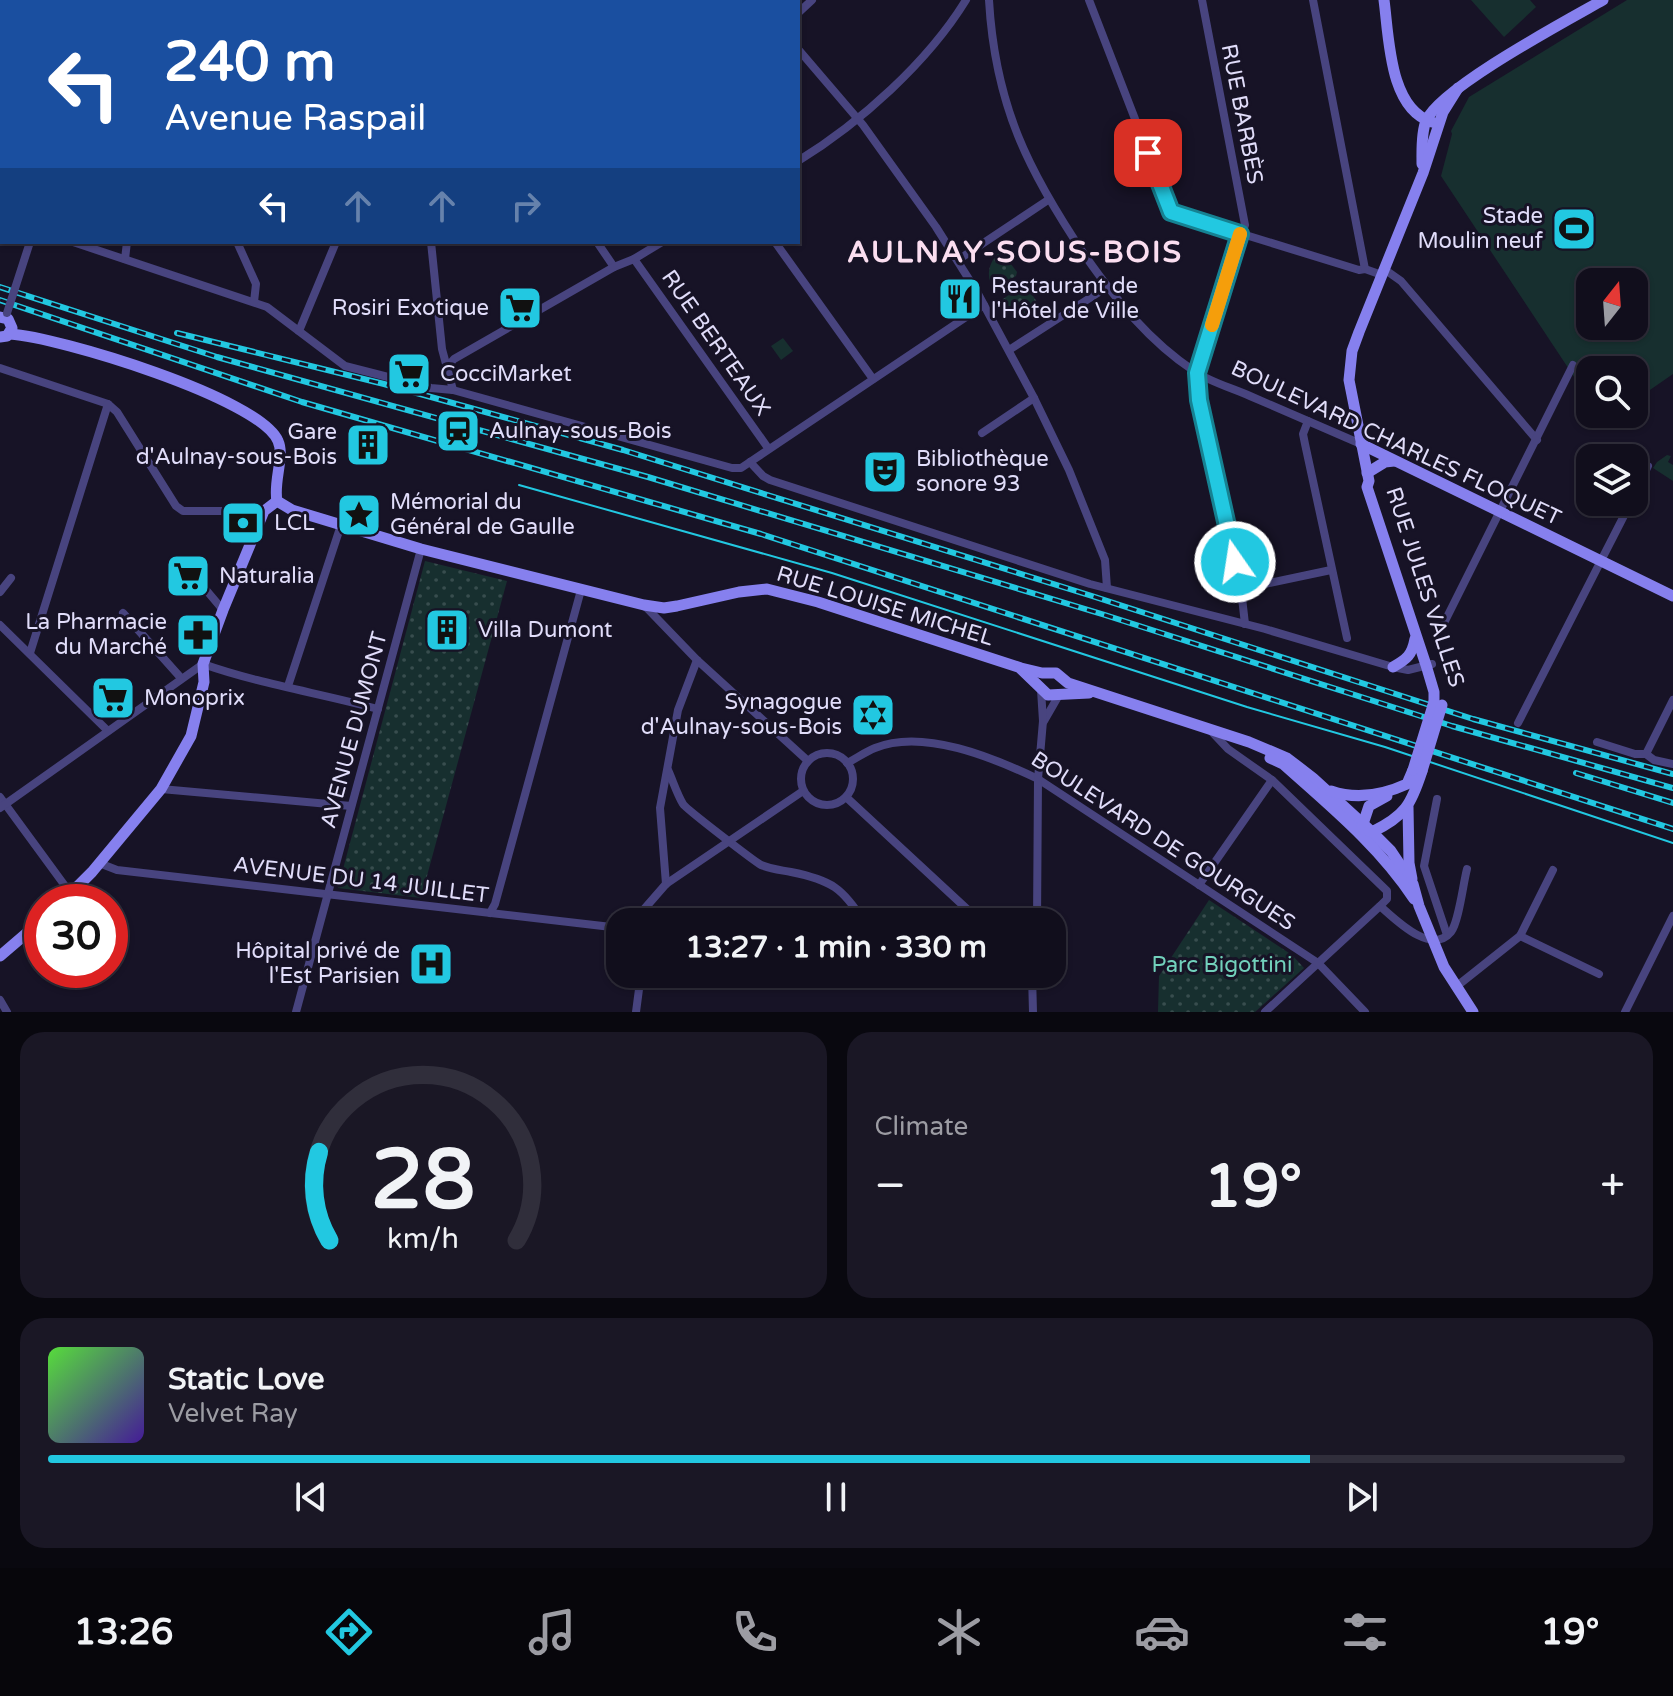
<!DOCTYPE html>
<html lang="en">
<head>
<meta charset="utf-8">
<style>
	body { margin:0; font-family:"Varela Round",sans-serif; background:#1a1725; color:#f1f3f6; height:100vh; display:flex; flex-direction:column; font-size:30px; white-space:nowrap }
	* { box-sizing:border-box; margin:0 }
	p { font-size:26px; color:#9c9ca3 }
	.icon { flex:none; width:44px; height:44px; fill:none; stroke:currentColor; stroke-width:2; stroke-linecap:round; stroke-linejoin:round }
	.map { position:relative; height:1012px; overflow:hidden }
	.side { display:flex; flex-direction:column; gap:20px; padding:20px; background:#09080f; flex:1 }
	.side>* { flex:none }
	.banner { position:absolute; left:0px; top:0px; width:800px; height:244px; box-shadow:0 2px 6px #0004,0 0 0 2px #302e3b; background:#1a4fa0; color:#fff; overflow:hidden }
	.needle { width:52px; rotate:17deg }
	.buttons { position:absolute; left:1576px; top:268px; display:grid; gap:16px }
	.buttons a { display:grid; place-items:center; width:72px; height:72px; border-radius:16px; background:#110e1c; box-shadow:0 2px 6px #0004,0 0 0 2px #302e3b; font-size:40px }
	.speed { position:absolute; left:24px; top:884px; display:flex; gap:16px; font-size:40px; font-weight:700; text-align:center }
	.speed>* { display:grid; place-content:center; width:104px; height:104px; border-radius:50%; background:#110e1c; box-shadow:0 2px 6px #0004,0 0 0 2px #302e3b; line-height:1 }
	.speed .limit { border:12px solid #d22; background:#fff; color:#111 }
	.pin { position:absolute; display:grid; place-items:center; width:68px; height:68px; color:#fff; margin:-34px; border-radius:16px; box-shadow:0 4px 12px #0006 }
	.me { position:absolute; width:88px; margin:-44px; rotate:347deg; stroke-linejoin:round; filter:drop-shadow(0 0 6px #0008) }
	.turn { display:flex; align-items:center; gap:28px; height:168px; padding:0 32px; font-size:36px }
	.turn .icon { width:104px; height:104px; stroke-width:2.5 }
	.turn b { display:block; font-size:56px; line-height:68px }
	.lanes { display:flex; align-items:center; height:76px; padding:0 32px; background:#0003; justify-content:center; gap:40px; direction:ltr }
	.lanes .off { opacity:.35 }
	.big { font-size:60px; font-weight:700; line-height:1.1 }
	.side .tile { flex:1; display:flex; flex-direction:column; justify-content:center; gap:12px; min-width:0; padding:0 28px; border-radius:24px; background:#1a1725 }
	.side .dial { align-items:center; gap:0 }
	.dial svg { height:208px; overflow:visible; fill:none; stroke:#302e3b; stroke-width:7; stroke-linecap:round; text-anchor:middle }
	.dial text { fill:#f1f3f6; stroke:none }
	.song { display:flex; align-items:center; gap:24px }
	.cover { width:96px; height:96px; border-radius:12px; background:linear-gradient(135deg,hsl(110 70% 55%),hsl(260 70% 35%)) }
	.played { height:8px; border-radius:4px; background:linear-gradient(90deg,#22c8e1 80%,#302e3b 80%) }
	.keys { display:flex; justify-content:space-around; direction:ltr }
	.heat { display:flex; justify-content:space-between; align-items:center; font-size:44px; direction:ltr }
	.side .tiles { flex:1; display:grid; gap:20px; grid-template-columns:1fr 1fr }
	.tile:last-child { grid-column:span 2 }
	.trip { position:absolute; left:606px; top:908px; width:460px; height:80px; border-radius:24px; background:#110e1c; box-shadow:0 2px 6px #0004,0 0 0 2px #302e3b; font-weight:700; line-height:80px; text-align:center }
	.menu { display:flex; height:128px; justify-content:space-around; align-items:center; background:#07060b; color:#9c9ca3 }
	.menu .icon { width:56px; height:56px }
	.menu .active { color:#22c8e1 }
	.menu b { font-size:36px; color:#f1f3f6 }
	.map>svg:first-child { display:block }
</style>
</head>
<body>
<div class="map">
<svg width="1673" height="1012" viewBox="0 0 1673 1012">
	<defs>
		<pattern id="grass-dots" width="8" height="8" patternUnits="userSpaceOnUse" patternTransform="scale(2)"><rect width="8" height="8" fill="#172f2f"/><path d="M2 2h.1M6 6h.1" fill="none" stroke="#384d4e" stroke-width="1.8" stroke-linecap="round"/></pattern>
	</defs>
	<rect width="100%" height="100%" fill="#171326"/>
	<g fill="url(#grass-dots)">
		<path d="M1001,251L1017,272L1016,276L995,289C984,278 989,260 1001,251Z"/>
		<path d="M1022,286L1027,287L1039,305V310C1026,317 1013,313 1002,303L1003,299Z"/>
		<path d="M425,561L507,581L421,898L338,888Z"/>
		<path d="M1209,900L1292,955L1304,968L1255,1012H1158L1159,976Z"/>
	</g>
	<g fill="#172f2f" fill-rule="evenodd">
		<path d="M1471,0H1530L1536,7L1504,37Z"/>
		<path d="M1627,0H1673V374L1634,401V370H1590V401L1441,176L1452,134L1451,131L1469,97ZM1590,282H1634V326H1590Z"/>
		<path d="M783,338L793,351L781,360L771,346Z"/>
		<path d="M1667,455L1671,456L1668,462L1673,465V481L1653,468L1657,462Z"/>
	</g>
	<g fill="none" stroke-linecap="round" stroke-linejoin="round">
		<g stroke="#48447f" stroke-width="8">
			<path d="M32,0L34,2"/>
			<path d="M297,0V2"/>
			<path d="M638,0L640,2"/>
			<path d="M752,0L754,2"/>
			<path d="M989,0C995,105 1028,171 1086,257C1117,301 1149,341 1194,371C1210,382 1232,388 1250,396C1287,412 1324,428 1361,444"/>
			<path d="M1089,0L1171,212L1359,270L1365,269L1382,275"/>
			<path d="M1202,0L1245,225L1197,373L1199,400L1241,589L1245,624"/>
			<path d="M1313,0L1365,269"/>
			<path d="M433,2L434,0"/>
			<path d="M589,2L593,0"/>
			<path d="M798,13L812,0"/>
			<path d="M798,49L863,125L936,227L977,292L1034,398L1069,470L1105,560L1107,588"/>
			<path d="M798,161C860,123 928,62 966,0"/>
			<path d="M0,189L2,188"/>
			<path d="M0,216L2,217"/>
			<path d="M73,242L267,307L345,366L431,388L453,390L732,468H741L750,462L984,305"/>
			<path d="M237,242L256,284L254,302"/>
			<path d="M431,242L442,349L453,390"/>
			<path d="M597,242L614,267"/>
			<path d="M775,242L873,379"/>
			<path d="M125,259L127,242"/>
			<path d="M634,259L768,448"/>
			<path d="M958,260L1048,200"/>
			<path d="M1384,269L1401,281L1537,440"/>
			<path d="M299,331L336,242"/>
			<path d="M1009,350L1107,287"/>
			<path d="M448,366L454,359L614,267L634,259L662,242"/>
			<path d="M0,368L108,404L117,412L176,506L183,511H264"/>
			<path d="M1308,421L1303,434L1305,444L1347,638"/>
			<path d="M982,433L1034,398"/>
			<path d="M750,462L763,476L770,480L1090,584L1265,629L1393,667L1408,670L1432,664"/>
			<path d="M1634,495L1648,466"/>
			<path d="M196,578L223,610"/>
			<path d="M1241,589L1331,570"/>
			<path d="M0,592L11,578"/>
			<path d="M644,605L697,660L808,761"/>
			<path d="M123,613L181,678"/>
			<path d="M1444,623L1573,365"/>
			<path d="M0,625L108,731"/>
			<path d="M30,653L108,404"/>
			<path d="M288,686L341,525"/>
			<path d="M1044,721L1059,695"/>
			<path d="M1518,723L1631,502"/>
			<path d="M1212,732L1228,749L1272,780L1387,891V899L1380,906L1265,1012"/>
			<path d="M1597,742L1635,754H1646L1654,760L1673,764"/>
			<circle cx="827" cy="779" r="26"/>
			<path d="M1646,754L1673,700"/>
			<path d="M847,763C857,758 865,752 875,748C923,728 994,758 1038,779L1318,963L1365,1012"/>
			<path d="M668,770C673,781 677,794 683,804C686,809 754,861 761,865C770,869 781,870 791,872C831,880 843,888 864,922"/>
			<path d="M161,789L351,806"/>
			<path d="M0,797L71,894"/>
			<path d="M846,797L981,922"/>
			<path d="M1437,799L1424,866L1447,935"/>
			<path d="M0,808L203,664C260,684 319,693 378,709"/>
			<path d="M99,863L117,870L620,928"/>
			<path d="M666,884L660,808L678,710L697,660"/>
			<path d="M1199,885L1272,780"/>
			<path d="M1380,906C1395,919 1431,956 1451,932C1459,921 1463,884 1467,869"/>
			<path d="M490,913L495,904L581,590"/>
			<path d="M637,922L639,915L666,884L803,791"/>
			<path d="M1037,922L1038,779L1043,721L1041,690"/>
			<path d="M1520,936L1599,974"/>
			<path d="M1032,975L1033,1012"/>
			<path d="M1457,986L1520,936L1553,870"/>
			<path d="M0,1000L7,1012"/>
			<path d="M296,1012L421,549"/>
			<path d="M636,1012L641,974"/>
			<path d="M1625,1012L1673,916"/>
		</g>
		<g stroke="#8680ee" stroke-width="11">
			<path d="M1384,0C1389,37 1389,109 1432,122"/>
			<path d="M1422,164C1422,152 1421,133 1426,121C1440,88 1566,21 1603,0"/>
			<path d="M0,317L8,319L12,328L7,336L0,337"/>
			<path d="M10,334C58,337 260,398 278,441C285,456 273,482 277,501"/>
			<path d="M1361,444L1673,596"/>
			<path d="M1367,473L1385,462L1394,461"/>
			<path d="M277,501L292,510L421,549L644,605L664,608L677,606L739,592L767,589L818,602L1021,668L1042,673H1056L1068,683L1249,742L1287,758L1313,778L1372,832L1391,851L1413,884L1419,906L1444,967L1473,1012"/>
			<path d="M1393,667C1407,659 1412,655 1415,639"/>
			<path d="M1021,669L1048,695L1089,693"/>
			<path d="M1434,702V692L1426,665L1367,487L1369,481L1349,380L1352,351L1359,332L1423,173L1443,112L1458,88"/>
			<path d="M1270,758L1283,764C1330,806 1379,846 1414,899"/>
			<path d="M1331,791C1357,800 1383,795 1407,784L1413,770"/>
			<path d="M1408,807L1409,863L1412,879"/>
			<path d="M1362,827L1369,806L1387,796"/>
			<path d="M1369,831L1372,832C1405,816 1411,805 1422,771"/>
			<path d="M62,902L92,872L161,789L191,736L204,682L203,664L223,610L264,511L277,501"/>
			<path d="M0,956L42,920"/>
		</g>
		<g stroke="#c272ec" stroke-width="12">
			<path d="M161,2L168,0"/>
			<path d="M0,76L2,75"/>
		</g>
		<path stroke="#22c8e1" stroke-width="2" d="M519,485L832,573L1247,707L1385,747L1673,843"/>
		<g stroke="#22c8e1" stroke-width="6">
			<g id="rail">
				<path d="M0,287L217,357L648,477L1105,615L1452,726L1673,788"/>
				<path d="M0,300L302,402L761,534L1673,829"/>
				<path d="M177,333L384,384L623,450L1092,596L1473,719L1673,774"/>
				<path d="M1576,773L1673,803"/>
			</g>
		</g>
		<use href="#rail" stroke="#171326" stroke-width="3" stroke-dasharray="9" stroke-linecap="butt"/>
		<path stroke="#48447f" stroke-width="8" d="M7,313L30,242"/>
		<g stroke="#8680ee" stroke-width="11">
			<path d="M1413,770L1434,702"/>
			<path d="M1422,771L1442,705"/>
		</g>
	</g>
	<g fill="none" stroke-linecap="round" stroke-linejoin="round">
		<g stroke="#168292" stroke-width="20">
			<path id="route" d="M1148,153L1171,212L1240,234L1197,373L1199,400L1235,562"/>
		</g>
		<use href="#route" stroke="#22c8e1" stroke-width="14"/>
		<path stroke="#f59e0b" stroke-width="14" d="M1212,325L1240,234"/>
	</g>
	<defs>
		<g id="stadium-square" transform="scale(2.3)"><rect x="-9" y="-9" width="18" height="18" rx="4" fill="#22c8e1" stroke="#171326"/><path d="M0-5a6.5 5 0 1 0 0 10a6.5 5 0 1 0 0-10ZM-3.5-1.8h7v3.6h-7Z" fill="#111"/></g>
		<g id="restaurant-square" transform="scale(2.3)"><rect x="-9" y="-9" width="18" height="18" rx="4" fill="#22c8e1" stroke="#171326"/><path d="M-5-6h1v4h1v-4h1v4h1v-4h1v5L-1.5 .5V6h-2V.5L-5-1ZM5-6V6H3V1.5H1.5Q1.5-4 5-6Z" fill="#111"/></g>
		<g id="supermarket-square" transform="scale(2.3)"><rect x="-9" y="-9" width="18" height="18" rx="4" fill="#22c8e1" stroke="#171326"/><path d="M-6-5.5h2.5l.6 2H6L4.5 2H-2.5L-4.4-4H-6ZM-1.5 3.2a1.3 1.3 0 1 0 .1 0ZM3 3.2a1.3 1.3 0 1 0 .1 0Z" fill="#111"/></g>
		<g id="station-square" transform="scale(2.3)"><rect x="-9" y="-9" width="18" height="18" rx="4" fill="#22c8e1" stroke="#171326"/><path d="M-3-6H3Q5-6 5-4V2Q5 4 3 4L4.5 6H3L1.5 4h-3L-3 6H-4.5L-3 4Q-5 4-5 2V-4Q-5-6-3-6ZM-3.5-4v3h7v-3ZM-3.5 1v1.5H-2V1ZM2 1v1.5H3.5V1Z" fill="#111"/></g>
		<g id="building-square" transform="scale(2.3)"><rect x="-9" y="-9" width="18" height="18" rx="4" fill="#22c8e1" stroke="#171326"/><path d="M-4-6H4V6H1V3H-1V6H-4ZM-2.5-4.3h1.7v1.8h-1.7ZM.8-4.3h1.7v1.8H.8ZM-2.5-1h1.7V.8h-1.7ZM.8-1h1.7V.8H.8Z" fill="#111"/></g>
		<g id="theatre-square" transform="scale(2.3)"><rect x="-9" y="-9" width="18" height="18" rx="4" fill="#22c8e1" stroke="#171326"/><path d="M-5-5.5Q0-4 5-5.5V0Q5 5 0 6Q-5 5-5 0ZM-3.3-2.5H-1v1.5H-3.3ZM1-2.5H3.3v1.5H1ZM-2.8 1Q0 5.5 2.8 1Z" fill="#111"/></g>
		<g id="sight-square" transform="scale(2.3)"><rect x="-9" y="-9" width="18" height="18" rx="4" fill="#22c8e1" stroke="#171326"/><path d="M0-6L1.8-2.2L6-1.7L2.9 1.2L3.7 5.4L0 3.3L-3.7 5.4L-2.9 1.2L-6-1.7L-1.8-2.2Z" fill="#111"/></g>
		<g id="bank-square" transform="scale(2.3)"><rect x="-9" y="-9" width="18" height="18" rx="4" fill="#22c8e1" stroke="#171326"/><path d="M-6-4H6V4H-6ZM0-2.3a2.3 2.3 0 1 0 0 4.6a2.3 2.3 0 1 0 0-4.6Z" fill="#111"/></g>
		<g id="pharmacy-square" transform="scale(2.3)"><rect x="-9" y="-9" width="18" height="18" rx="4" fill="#22c8e1" stroke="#171326"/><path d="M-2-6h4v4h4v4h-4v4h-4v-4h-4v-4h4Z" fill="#111"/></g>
		<g id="synagogue-square" transform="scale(2.3)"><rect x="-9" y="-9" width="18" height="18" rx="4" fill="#22c8e1" stroke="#171326"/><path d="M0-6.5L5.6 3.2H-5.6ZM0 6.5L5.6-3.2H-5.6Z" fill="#111"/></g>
		<g id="hospital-square" transform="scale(2.3)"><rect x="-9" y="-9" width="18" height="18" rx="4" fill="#22c8e1" stroke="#171326"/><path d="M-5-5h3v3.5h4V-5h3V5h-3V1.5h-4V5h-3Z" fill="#111"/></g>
	</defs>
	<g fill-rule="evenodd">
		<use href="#stadium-square" x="1574" y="229"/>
		<use href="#restaurant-square" x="960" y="299"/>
		<use href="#supermarket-square" x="520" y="308"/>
		<use href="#supermarket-square" x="409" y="374"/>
		<use href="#station-square" x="458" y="431"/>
		<use href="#building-square" x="368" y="445"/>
		<use href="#theatre-square" x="885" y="472"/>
		<use href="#sight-square" x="359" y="515"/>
		<use href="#bank-square" x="243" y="523"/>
		<use href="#supermarket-square" x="188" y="576"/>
		<use href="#building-square" x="447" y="630"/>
		<use href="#pharmacy-square" x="198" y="635"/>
		<use href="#supermarket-square" x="113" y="698"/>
		<use href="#synagogue-square" x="873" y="715"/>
		<use href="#hospital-square" x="431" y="964"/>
	</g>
	<g text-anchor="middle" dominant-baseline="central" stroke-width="6" stroke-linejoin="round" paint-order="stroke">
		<g font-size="22" fill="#e1ddfa" stroke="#171326">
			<text transform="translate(1242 114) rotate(79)">RUE BARBÈS</text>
			<text transform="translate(716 343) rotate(55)">RUE BERTEAUX</text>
			<text transform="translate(1396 443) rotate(25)">BOULEVARD CHARLES FLOQUET</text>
			<text transform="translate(1425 587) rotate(72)">RUE JULES VALLES</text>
			<text transform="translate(885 606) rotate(17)">RUE LOUISE MICHEL</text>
			<text transform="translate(354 730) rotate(-75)">AVENUE DUMONT</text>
			<text transform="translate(1163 841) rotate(33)">BOULEVARD DE GOURGUES</text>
			<text transform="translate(361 880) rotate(7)">AVENUE DU 14 JUILLET</text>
		</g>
		<g font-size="22" fill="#e1ddfa" stroke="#171326" text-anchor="start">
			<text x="1543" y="216" text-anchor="end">Stade<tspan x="1543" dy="25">Moulin neuf</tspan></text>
			<text x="991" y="286">Restaurant de<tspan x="991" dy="25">l'Hôtel de Ville</tspan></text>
			<text x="489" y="308" text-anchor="end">Rosiri Exotique</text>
			<text x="440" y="374">CocciMarket</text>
			<text x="489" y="431">Aulnay-sous-Bois</text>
			<text x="337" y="432" text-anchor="end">Gare<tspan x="337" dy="25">d'Aulnay-sous-Bois</tspan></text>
			<text x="916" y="459">Bibliothèque<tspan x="916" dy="25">sonore 93</tspan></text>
			<text x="390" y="502">Mémorial du<tspan x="390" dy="25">Général de Gaulle</tspan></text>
			<text x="274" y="523">LCL</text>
			<text x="219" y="576">Naturalia</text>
			<text x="167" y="622" text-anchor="end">La Pharmacie<tspan x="167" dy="25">du Marché</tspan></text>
			<text x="478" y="630">Villa Dumont</text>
			<text x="144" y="698">Monoprix</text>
			<text x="842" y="702" text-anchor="end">Synagogue<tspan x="842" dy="25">d'Aulnay-sous-Bois</tspan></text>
			<text x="400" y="951" text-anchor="end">Hôpital privé de<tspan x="400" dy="25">l'Est Parisien</tspan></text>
		</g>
		<g font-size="22" fill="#72d1bc" stroke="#171326">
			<text x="1222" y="965">Parc Bigottini</text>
		</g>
		<g font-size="30" font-weight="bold" letter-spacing="2" fill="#fbdef0" stroke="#171326">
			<text x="1015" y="252">AULNAY-SOUS-BOIS</text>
		</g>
	</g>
</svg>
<div class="buttons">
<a><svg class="needle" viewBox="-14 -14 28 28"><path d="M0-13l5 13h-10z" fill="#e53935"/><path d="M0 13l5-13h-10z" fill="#9c9ca3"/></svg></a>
<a><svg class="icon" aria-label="search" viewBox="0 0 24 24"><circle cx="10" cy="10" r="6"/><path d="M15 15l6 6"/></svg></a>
<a><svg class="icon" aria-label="layers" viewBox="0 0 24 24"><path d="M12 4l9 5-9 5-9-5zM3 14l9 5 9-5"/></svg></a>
</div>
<div class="speed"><div class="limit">30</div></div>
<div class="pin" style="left:1148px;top:153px;background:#d93025"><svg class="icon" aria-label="arrive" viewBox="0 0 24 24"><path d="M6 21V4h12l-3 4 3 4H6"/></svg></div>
<svg class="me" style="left:1235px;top:562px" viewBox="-20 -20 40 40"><circle r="17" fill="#22c8e1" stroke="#fff" stroke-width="3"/><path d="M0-11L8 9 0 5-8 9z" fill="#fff"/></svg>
<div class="trip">13:27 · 1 min · 330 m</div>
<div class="banner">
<div class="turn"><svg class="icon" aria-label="left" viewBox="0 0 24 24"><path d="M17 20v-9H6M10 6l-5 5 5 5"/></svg><div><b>240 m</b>Avenue Raspail</div></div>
<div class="lanes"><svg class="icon" aria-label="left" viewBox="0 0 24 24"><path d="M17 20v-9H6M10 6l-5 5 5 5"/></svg><svg class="icon off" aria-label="ahead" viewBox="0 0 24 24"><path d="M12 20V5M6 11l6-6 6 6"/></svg><svg class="icon off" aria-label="ahead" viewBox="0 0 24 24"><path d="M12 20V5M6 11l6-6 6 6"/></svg><svg class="icon off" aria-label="right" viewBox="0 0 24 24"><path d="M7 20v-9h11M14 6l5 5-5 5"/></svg></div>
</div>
</div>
<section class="side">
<div class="tiles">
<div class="tile dial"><svg viewBox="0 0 100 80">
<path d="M14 69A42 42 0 1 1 86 69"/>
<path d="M14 69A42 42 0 0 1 10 35" stroke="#22c8e1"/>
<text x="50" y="56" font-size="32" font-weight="700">28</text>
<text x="50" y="72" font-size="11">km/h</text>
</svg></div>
<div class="tile"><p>Climate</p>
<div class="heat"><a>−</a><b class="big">19°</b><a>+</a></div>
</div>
<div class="tile">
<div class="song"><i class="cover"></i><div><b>Static Love</b><p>Velvet Ray</p></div></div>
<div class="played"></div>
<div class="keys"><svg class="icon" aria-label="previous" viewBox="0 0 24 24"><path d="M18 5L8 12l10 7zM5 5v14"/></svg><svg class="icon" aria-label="pause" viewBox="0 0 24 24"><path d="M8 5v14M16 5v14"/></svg><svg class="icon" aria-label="next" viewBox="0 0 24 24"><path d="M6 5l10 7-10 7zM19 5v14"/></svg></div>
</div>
</div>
</section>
<nav class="menu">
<b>13:26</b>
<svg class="icon active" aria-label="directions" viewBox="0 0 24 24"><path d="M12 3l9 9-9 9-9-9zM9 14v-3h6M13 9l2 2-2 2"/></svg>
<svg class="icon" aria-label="music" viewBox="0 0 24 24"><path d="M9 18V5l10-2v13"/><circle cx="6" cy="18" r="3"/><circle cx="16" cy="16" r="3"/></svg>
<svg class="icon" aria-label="phone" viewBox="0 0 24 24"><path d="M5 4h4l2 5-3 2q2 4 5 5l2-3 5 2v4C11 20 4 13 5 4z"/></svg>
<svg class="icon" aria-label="climate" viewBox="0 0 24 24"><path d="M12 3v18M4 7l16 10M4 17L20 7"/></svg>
<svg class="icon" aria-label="car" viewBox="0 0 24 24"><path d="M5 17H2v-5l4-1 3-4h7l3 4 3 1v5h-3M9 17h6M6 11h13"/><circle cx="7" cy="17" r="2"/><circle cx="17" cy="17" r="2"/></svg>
<svg class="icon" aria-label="filters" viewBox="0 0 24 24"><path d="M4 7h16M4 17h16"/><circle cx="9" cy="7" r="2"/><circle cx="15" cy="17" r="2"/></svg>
<b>19°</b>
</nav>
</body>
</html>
